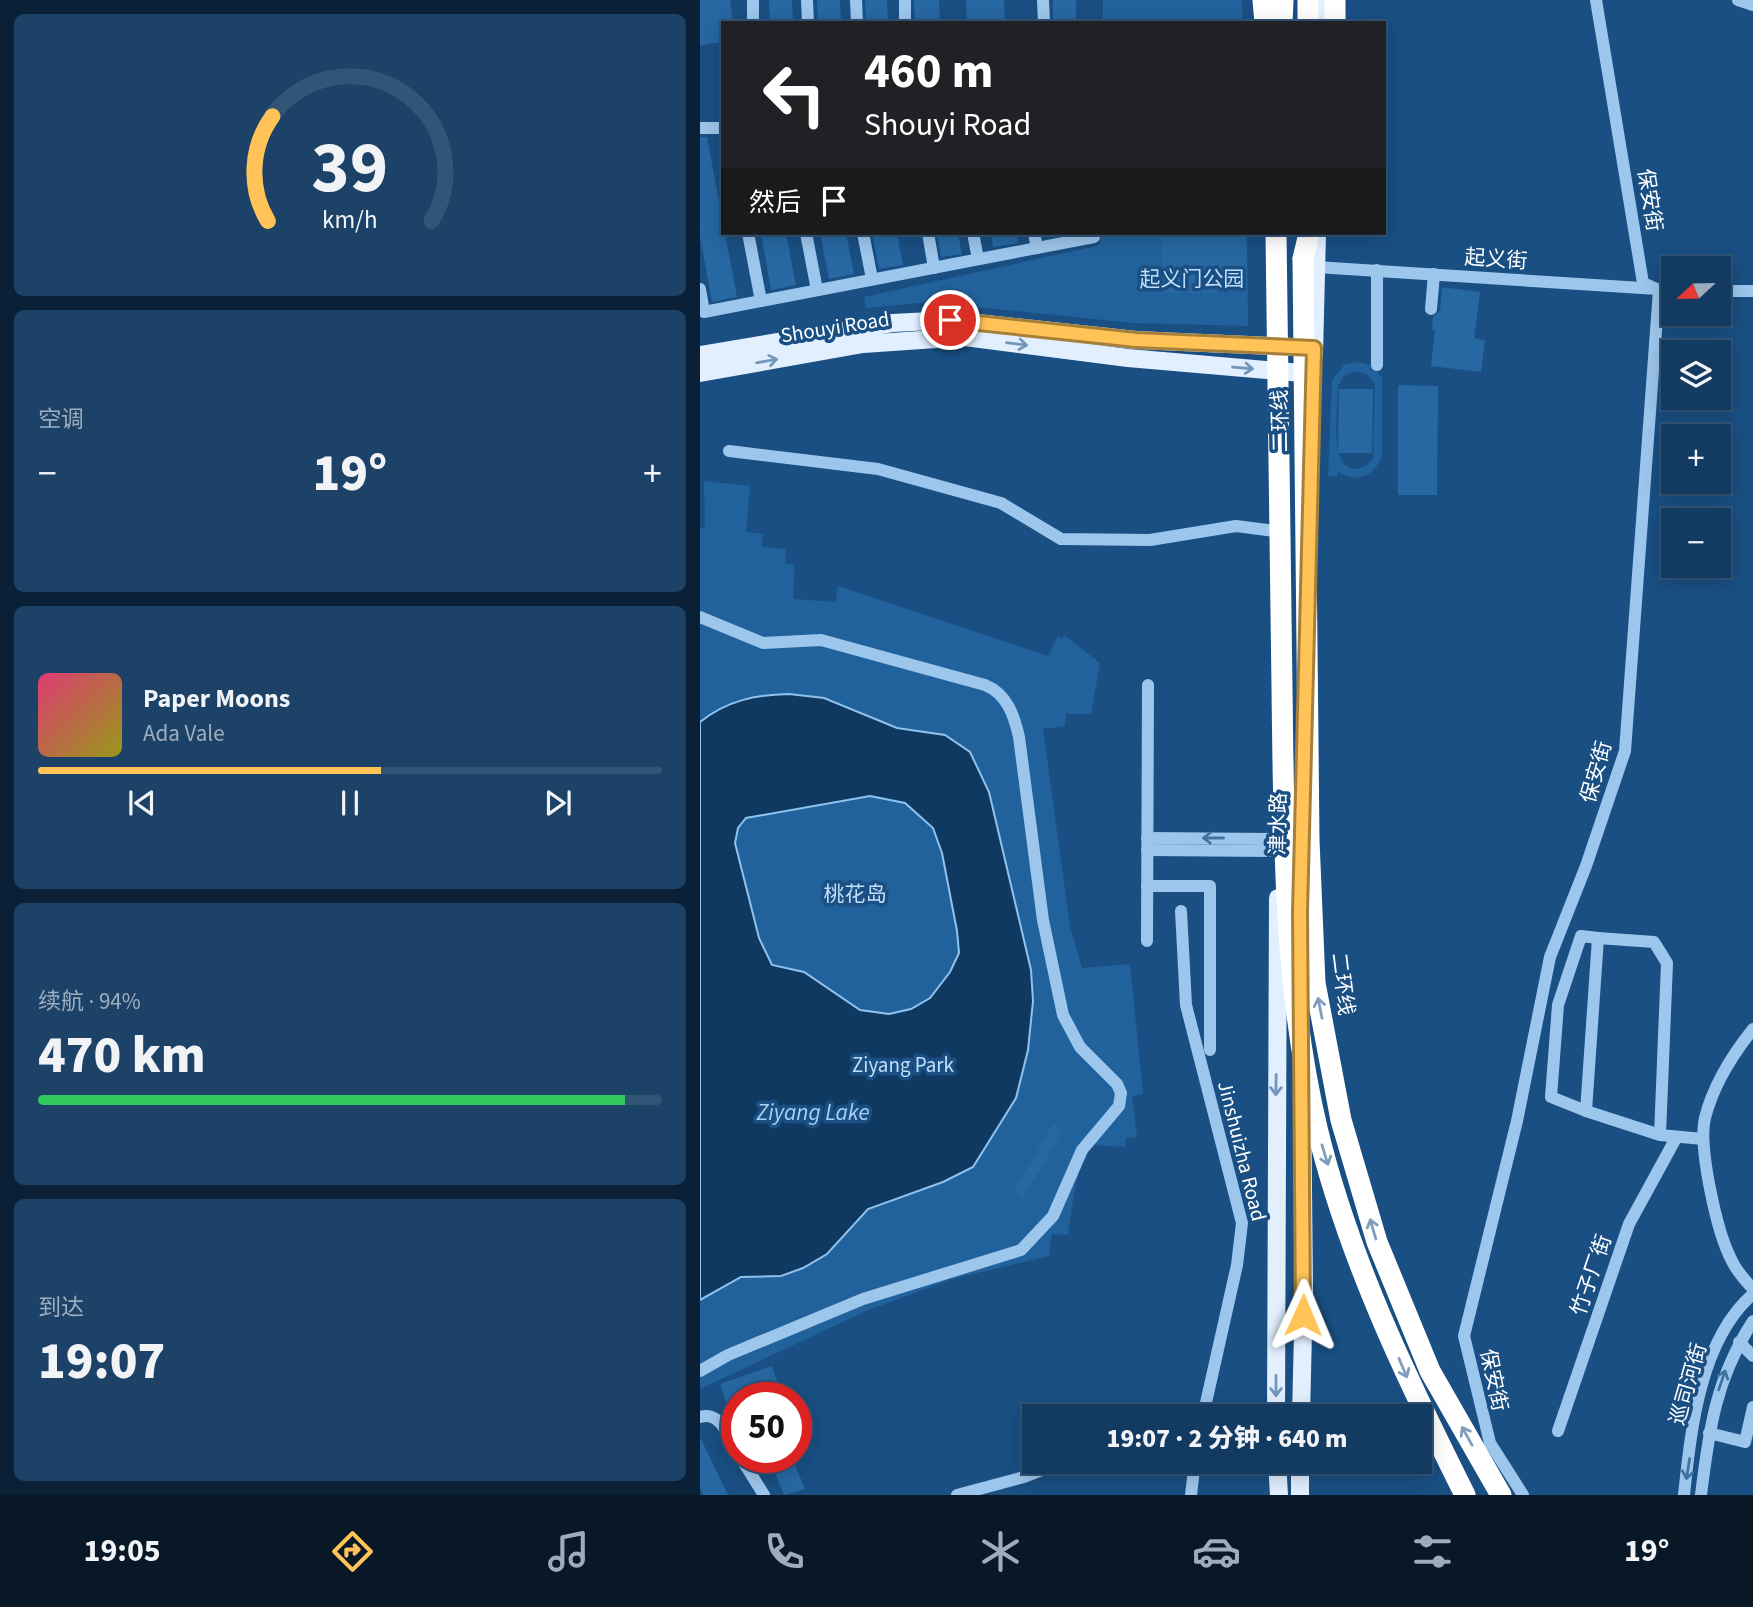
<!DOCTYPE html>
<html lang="zh">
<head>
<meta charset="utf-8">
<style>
	body { margin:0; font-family:"Source Sans 3","Noto Sans SC",sans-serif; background:#1c4268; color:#f1f3f6; height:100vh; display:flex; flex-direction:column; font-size:26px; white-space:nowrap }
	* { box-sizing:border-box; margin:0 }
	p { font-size:23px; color:#9dadbe }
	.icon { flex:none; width:38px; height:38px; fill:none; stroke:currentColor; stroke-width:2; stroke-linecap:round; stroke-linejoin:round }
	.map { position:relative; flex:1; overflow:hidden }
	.sheet { display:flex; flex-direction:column; gap:14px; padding:14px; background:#0a2036; width:700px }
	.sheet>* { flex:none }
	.banner { position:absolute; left:21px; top:21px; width:665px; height:214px; border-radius:0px; box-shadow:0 4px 18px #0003,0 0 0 2px #325577; background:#202124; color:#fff; overflow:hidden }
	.needle { width:46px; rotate:248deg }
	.fabs { position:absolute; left:961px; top:256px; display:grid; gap:14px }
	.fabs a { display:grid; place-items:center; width:70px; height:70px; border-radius:0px; background:#133b62; box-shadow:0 4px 18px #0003,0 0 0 2px #325577; font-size:35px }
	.speed { position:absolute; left:21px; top:1382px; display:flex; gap:14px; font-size:35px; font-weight:700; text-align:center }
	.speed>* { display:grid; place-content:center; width:91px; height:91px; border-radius:50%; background:#133b62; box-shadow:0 4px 18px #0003,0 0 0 2px #325577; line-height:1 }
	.speed .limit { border:10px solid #d22; background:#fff; color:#111 }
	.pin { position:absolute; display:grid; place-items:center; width:60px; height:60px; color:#fff; margin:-30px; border:4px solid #fff; border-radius:50%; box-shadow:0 2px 7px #0007 }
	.me { position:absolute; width:77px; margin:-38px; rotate:1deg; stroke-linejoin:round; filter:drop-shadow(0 0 5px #0008) }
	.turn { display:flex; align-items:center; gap:24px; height:147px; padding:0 28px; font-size:32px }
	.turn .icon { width:91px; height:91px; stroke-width:2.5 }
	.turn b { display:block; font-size:49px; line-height:60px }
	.then { display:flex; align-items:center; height:66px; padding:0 28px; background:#0003; gap:14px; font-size:26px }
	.big { font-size:52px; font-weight:800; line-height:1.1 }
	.sheet .widget { flex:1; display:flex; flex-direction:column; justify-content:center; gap:10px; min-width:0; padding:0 24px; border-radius:10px; background:#1c4268 }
	.sheet .dial { align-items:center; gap:0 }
	.dial svg { height:182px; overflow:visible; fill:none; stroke:#325577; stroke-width:7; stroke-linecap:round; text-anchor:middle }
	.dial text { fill:#f1f3f6; stroke:none }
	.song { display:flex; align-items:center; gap:21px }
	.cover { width:84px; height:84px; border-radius:10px; background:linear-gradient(135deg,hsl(340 70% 55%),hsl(60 70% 35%)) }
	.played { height:7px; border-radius:4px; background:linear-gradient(90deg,#ffc358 55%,#325577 55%) }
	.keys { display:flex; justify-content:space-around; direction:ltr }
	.heat { display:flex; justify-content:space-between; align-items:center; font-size:38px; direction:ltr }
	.charge { height:10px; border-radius:5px; background:linear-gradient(90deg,#34c759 94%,#325577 0) }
	.trip { position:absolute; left:322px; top:1404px; width:410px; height:70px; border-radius:0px; background:#133b62; box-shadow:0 4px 18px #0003,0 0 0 2px #325577; font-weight:800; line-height:70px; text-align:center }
	.dock { display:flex; height:112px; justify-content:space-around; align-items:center; background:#081827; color:#9dadbe }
	.dock .icon { width:49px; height:49px }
	.dock .current { color:#ffc358 }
	.dock b { font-size:32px; color:#f1f3f6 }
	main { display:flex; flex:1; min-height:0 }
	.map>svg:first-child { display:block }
</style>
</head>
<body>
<main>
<section class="sheet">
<div class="widget dial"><svg viewBox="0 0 100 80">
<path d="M14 69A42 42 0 1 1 86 69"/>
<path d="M14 69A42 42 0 0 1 16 23" stroke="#ffc358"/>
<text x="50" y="56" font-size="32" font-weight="700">39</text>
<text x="50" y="72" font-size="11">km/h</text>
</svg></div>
<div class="widget"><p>空调</p>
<div class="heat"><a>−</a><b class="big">19°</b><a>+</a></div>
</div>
<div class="widget">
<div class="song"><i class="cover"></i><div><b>Paper Moons</b><p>Ada Vale</p></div></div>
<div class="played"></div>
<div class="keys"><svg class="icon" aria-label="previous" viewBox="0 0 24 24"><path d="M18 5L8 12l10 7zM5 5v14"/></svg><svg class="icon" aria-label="pause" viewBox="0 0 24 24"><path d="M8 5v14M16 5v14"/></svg><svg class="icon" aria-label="next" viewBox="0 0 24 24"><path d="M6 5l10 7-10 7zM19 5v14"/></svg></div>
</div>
<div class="widget"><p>续航 · 94%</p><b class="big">470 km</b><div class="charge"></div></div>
<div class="widget"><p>到达</p><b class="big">19:07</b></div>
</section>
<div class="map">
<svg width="1053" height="1495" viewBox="0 0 1053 1495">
	<rect width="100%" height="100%" fill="#194f83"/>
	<g fill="#22629c" fill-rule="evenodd">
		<path d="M403,0H542L543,23H403Z"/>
		<path d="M401,233H547L548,326L433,323L246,304L219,303L166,308L164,297L396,246L400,243Z"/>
		<path d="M659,362L673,366L682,378V455C676,476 656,484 638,472L637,477L628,476L632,380L645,364ZM654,371L667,374L675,384L673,457C669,464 664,469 655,469C628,468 638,406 638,387L643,377Z"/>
		<path d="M4,481L50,486L46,532L63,534L62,547L86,549L85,564L95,565L93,599L136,602L138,586L348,656L358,636L362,639L364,635L400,663L391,714H366L365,726L343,729L370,926L382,968L430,964L443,1094L432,1096L437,1137L426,1138L425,1147L395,1145C375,1156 372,1214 368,1235L352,1234L349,1256L252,1279L166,1311L0,1389V528L5,527Z"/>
	</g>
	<path fill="#103961" stroke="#90c2ee" stroke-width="2" fill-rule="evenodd" d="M89,694L124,698L197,728L245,735L270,752L289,792L331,970L333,1001L328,1050L316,1098L273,1167L243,1182L168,1209L127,1254L103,1268L81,1276L41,1277L0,1300V722C28,700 55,695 89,694ZM170,796L205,803L233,828L242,853L257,931L259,953L250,972L230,998L211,1009L189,1014L160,1010L104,972L72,965L59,938L35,843L38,828L46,818Z"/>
	<g fill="#2767a2">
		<path d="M0,0H30L33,23H23V42L0,45Z"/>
		<path d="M69,0H92L93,23H70Z"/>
		<path d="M117,0H140L141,23H118Z"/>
		<path d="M165,0H187L188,23H166Z"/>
		<path d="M214,0H239L240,23H215Z"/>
		<path d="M266,0H304L305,23H267Z"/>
		<rect x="353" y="0" width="23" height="23"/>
		<path d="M0,137H7L37,297L12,302L0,237Z"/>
		<path d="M61,233H86L96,285L71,290Z"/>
		<path d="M120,233H146L154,274L129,279Z"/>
		<path d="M172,233H197L203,265L179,269Z"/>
		<path d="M237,233H258L262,254L241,257Z"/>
		<path d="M291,233H317L318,243L293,247Z"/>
		<path d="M462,233H546L547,287L514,288V293H463Z"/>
		<path d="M742,287L780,292L774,338L785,340L781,372L731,366L735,330H732L733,317L740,310Z"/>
		<path d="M698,385L738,386L737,495H698Z"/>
		<path d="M639,389H673L672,453H638Z"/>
		<path d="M353,1124L363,1130L324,1197L314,1191Z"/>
		<path d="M72,1366L82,1396L37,1398L35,1427L20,1384Z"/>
		<path d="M0,1437L28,1495H3L0,1488Z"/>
		<path d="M69,1458H92L105,1489L84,1495Z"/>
	</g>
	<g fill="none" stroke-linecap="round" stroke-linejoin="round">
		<g stroke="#9dc6ec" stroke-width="12">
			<path d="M53,0V23"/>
			<path d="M107,0L108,23"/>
			<path d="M156,0L157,23"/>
			<path d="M205,0V23"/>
			<path d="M343,0L344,23"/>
			<path d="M1038,0L1053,5"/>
			<path d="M0,128H23"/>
			<path d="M48,233L61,301"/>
			<path d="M106,233L117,290"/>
			<path d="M163,233L172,279"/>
			<path d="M228,233L234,268"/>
			<path d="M273,233L278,259"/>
			<path d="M334,233L337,248"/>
			<path d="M616,267L973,290"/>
			<path d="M677,270V365"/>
			<path d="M0,289L4,312L394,237L393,233"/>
			<path d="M1018,291H1053"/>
			<path d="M731,309L734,274"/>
			<path d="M29,451L178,469L301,503L361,539L450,540L536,526L583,532"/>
			<path d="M0,617L63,643L121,640L285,685C307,694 314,715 319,737L343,920L363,1015L380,1047L417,1084L421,1093L419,1106L382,1150L353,1216L321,1250L163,1299L28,1355L0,1371"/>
			<path d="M447,838L579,839"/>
			<path d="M447,850L579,851"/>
			<path d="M447,886H510V1050"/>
			<path d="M481,911L486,1005L542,1223L537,1265L503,1416"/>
			<path d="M447,941L448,685"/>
			<path d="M1053,1029C1033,1054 1013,1086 1005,1118C998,1147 1017,1232 1031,1259C1036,1271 1045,1280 1053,1289"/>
			<path d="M886,1111L851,1097L858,1005L881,936L898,938"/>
			<path d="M960,1135L886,1111L898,938L954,942L967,963L960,1135L1003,1139"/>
			<path d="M1039,1342L1053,1356"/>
			<path d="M0,1417C20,1411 28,1435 37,1450"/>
			<path d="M858,1431L929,1224L976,1138"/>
			<path d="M1009,1433L1045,1442L1053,1407"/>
			<path d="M41,1458L64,1495"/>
			<path d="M257,1495L324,1477L366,1461"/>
			<path d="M491,1495L495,1461"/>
			<path d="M823,1495L790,1443L764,1336L817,1121L850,957L886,866L925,751L959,290L943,283L896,0"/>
			<path d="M984,1495C991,1429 1000,1340 1053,1294"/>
			<path d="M1001,1495C1009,1429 1016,1378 1053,1321"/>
		</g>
		<g stroke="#e2efff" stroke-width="18">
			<path d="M619,23L620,0"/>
			<path d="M0,355L192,323L250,320L436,340L614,348"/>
			<path d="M614,355L617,233"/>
			<path d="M0,373L163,344L265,337L428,358L613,374"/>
			<path d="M600,957L601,863"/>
			<path d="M576,1416L578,898"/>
			<path d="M601,1416L604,1290L602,1083"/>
			<path d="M577,1461L579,1495"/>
			<path d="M600,1461V1495"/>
		</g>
		<g stroke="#fff" stroke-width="21">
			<path d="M563,0L565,23"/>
			<path d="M608,23V0"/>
			<path d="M635,23V0"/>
			<path d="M603,259L609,233"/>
		</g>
		<g stroke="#fff" stroke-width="21">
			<path d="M582,23L583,0"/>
			<path d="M576,233C578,384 580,536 582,688C584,836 583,983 617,1128C648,1257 706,1377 765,1495"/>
			<path d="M603,259L609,840L615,983L641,1120L677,1242L730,1371L801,1495"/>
		</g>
	</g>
	<defs><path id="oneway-shaft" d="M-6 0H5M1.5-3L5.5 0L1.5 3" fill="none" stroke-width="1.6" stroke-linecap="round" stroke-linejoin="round" transform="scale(1.75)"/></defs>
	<g stroke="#7397bb">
		<use href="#oneway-shaft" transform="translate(317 344) rotate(7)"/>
		<use href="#oneway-shaft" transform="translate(67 361) rotate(-10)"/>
		<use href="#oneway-shaft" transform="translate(543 368) rotate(5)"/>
		<use href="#oneway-shaft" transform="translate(576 1085) rotate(91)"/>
		<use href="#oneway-shaft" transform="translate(576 1386) rotate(90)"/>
	</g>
	<g stroke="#4173a2">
		<use href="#oneway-shaft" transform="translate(513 838) rotate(-180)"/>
		<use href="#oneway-shaft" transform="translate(1022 1380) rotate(-71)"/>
		<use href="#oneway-shaft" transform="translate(988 1469) rotate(99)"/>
	</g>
	<g stroke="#809ebb">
		<use href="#oneway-shaft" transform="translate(620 1008) rotate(-101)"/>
		<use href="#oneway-shaft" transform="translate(625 1155) rotate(73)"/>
		<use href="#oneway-shaft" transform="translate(673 1229) rotate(-106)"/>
		<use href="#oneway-shaft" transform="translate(703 1368) rotate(67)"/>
		<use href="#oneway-shaft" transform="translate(767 1436) rotate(-119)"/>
	</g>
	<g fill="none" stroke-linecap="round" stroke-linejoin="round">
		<g stroke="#a67f39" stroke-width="18">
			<path id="route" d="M250,320L436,340L614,348L600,912L603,1315"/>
		</g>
		<use href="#route" stroke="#ffc358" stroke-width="12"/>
	</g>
	<g text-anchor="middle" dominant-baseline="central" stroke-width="7" stroke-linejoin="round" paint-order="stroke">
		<g font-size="21" fill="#fff" stroke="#194f83">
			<text transform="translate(950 200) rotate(81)">保安街</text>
			<text transform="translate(796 259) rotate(4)">起义街</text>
			<text transform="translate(135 327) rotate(-9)">Shouyi Road</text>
			<text transform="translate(580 421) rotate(-91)">二环线</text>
			<text transform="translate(896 772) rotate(-74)">保安街</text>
			<text transform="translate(578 824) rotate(-89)">津水路</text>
			<text transform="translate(643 984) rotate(83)">二环线</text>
			<text transform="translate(542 1151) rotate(76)">Jinshuizha Road</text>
			<text transform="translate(891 1275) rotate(-71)">竹子厂街</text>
			<text transform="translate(794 1380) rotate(78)">保安街</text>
			<text transform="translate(988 1384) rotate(-74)">巡司河街</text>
		</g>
		<g font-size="21" fill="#c2dff9" stroke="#194f83">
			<text x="492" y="279">起义门公园</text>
			<text x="155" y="894">桃花岛</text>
			<text x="203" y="1065">Ziyang Park</text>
		</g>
		<g font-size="23" font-style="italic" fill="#a9d0f3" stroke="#194f83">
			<text x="113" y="1112">Ziyang Lake</text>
		</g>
	</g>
</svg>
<div class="fabs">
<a><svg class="needle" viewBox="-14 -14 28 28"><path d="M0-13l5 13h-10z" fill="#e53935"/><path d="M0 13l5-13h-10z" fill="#9dadbe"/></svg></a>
<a><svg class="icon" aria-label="layers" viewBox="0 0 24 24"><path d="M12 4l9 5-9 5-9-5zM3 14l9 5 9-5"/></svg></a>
<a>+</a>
<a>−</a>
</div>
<div class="speed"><div class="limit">50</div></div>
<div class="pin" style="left:250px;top:320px;background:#d93025"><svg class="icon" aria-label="arrive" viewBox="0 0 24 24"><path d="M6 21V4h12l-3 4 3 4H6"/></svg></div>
<svg class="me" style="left:603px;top:1315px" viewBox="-20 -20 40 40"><path d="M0-17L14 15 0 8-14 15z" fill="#ffc358" stroke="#fff" stroke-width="4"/></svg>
<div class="trip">19:07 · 2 分钟 · 640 m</div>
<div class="banner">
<div class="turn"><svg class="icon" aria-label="left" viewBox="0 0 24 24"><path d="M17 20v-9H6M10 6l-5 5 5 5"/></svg><div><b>460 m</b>Shouyi Road</div></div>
<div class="then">然后<svg class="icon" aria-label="arrive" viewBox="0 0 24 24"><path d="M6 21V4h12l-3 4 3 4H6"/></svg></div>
</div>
</div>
</main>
<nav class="dock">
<b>19:05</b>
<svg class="icon current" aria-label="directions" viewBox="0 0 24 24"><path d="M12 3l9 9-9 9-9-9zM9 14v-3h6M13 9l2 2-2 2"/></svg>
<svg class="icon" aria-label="music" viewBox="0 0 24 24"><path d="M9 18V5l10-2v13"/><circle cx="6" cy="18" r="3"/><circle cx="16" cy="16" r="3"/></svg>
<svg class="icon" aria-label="phone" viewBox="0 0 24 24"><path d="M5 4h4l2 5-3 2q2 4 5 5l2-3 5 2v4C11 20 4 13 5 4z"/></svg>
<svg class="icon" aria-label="climate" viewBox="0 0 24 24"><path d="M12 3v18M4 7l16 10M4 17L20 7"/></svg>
<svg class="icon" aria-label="car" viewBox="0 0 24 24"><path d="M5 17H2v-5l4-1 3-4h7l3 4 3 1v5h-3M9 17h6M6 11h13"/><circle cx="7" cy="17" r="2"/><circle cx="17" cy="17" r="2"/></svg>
<svg class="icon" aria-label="filters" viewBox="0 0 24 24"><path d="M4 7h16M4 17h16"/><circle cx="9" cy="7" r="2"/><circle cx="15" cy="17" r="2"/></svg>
<b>19°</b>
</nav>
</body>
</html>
